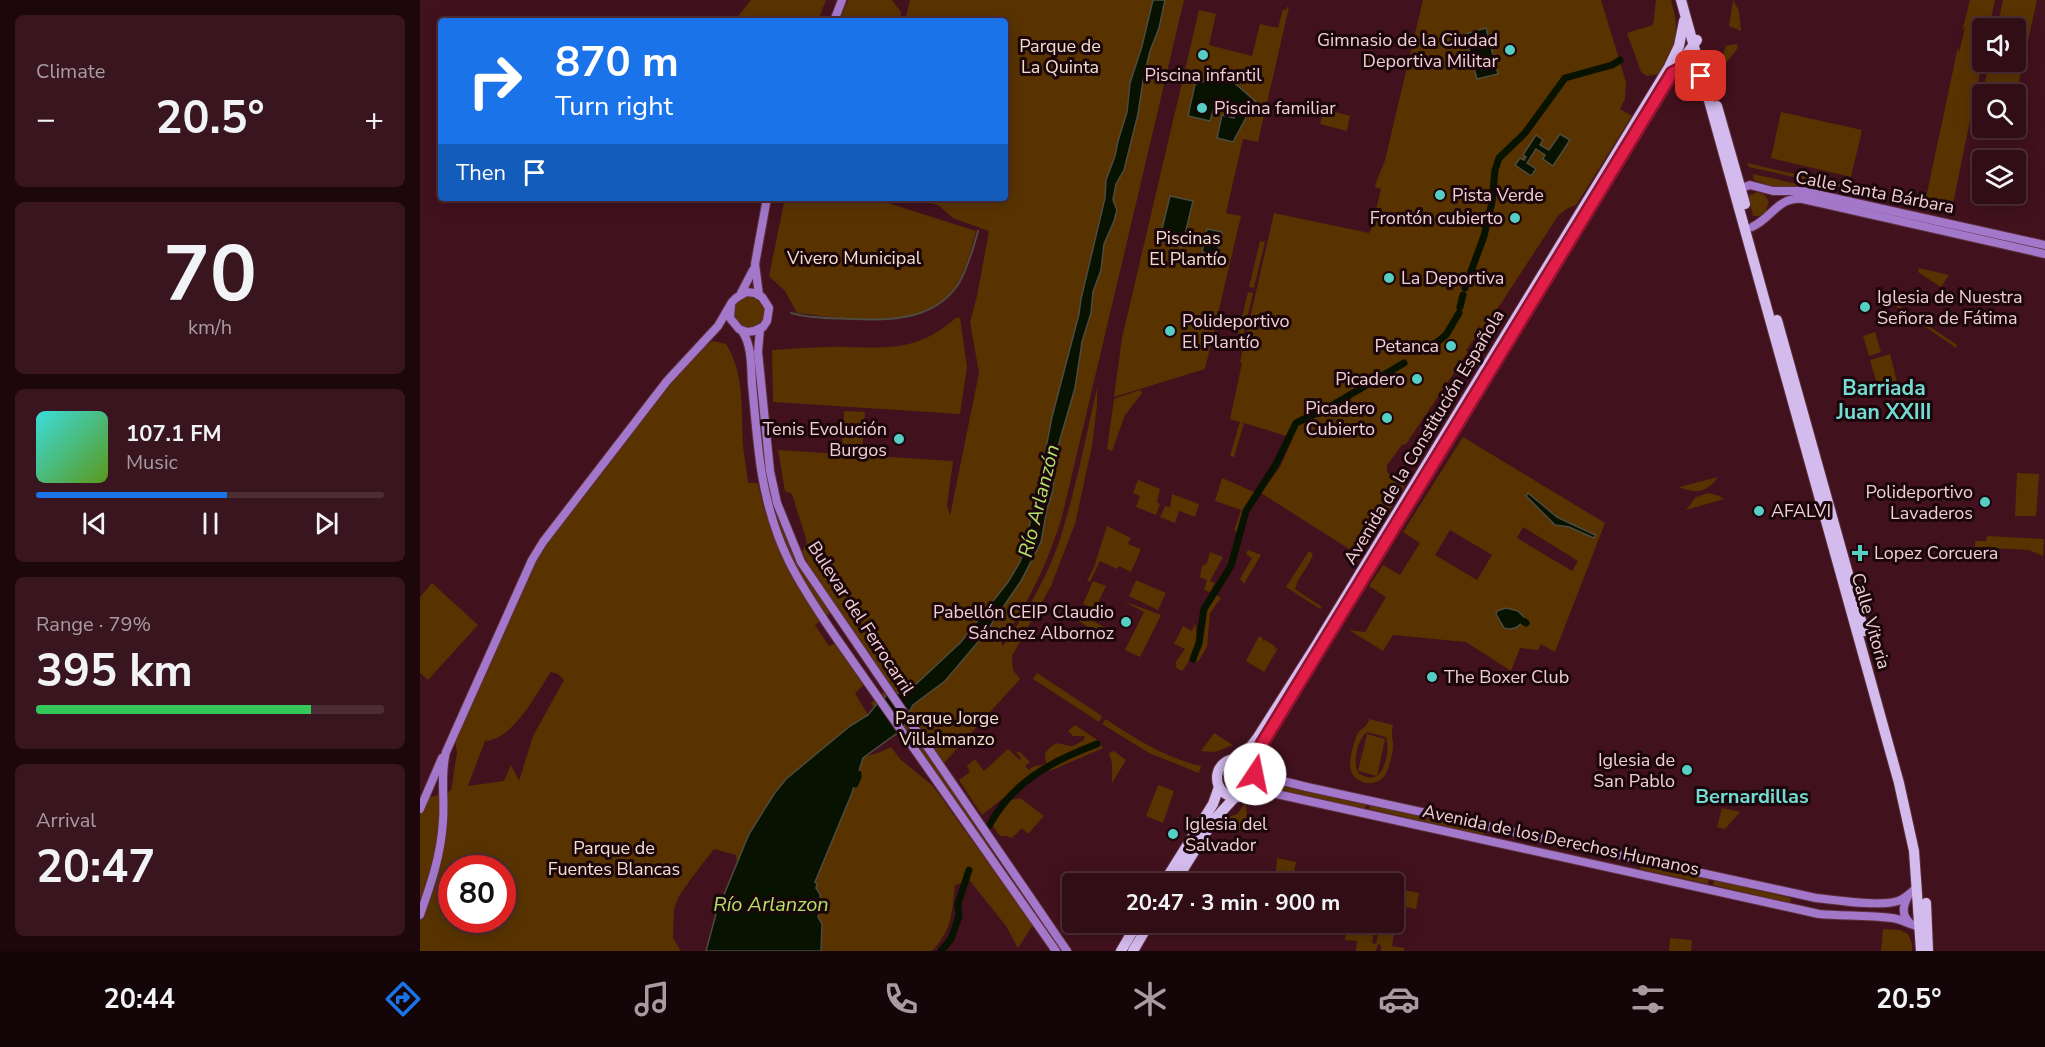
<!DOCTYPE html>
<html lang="en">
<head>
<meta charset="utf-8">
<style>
	body { margin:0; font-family:"Nunito Sans",sans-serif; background:#39161f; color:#f1f3f6; height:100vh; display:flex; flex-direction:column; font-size:22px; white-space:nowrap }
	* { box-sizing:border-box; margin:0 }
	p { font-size:20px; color:#a89ca1 }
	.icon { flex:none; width:33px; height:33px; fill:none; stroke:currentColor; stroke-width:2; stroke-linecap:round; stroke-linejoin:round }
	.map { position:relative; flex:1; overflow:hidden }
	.side { display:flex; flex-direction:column; gap:15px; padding:15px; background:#1b070c; width:420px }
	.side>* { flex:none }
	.guide { position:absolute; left:18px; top:18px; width:570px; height:183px; border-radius:6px; box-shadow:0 3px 15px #0003,0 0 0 2px #4c2d35; background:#1a73e8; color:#fff; overflow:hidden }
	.controls { position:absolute; left:1552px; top:18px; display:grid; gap:12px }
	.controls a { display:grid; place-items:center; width:54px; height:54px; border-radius:6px; background:#310d16; box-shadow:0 3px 15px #0003,0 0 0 2px #4c2d35; font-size:30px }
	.speed { position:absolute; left:18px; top:855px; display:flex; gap:12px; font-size:30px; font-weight:700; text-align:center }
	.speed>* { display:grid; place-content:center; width:78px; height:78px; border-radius:50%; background:#310d16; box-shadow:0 3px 15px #0003,0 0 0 2px #4c2d35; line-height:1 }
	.speed .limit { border:9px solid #d22; background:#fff; color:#111 }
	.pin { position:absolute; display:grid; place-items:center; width:51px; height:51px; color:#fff; margin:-26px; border-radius:12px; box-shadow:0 3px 9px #0006 }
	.me { position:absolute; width:66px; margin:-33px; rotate:11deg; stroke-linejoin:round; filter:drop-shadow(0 0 4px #0008) }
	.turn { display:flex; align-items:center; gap:21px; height:126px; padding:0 18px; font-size:27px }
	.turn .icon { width:78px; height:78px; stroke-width:2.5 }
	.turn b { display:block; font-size:42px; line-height:51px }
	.then { display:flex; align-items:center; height:57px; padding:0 18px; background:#0003; gap:12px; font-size:22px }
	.big { font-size:45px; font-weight:700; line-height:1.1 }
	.side .tile { flex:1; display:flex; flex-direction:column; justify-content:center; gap:9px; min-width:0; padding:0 21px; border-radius:9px; background:#39161f }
	.side .dial { align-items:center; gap:0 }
	.dial b { font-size:78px; line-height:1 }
	.song { display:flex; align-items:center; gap:18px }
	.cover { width:72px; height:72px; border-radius:9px; background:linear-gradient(135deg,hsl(180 70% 55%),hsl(90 70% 35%)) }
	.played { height:6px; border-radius:3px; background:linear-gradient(90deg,#1a73e8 55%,#4c2d35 55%) }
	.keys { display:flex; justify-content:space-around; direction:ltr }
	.heat { display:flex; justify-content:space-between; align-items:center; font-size:33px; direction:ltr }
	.charge { height:9px; border-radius:4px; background:linear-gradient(90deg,#34c759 79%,#4c2d35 0) }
	.trip { position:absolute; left:642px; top:873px; width:342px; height:60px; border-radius:6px; background:#310d16; box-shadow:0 3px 15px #0003,0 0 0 2px #4c2d35; font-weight:700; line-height:60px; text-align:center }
	.menu { display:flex; height:96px; justify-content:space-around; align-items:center; background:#140509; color:#a89ca1 }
	.menu .icon { width:42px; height:42px }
	.menu .active { color:#1a73e8 }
	.menu b { font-size:27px; color:#f1f3f6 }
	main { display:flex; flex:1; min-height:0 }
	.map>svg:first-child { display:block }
</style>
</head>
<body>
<main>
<section class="side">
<div class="tile"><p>Climate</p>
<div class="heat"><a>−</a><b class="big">20.5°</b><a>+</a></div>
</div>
<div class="tile dial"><b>70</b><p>km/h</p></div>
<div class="tile">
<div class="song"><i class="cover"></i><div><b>107.1 FM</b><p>Music</p></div></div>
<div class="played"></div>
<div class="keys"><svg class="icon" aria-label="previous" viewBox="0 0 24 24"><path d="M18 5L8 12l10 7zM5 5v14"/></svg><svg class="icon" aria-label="pause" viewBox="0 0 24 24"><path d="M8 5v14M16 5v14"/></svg><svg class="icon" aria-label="next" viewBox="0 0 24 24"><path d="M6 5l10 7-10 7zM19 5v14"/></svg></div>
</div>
<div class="tile"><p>Range · 79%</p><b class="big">395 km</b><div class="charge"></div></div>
<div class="tile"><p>Arrival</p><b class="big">20:47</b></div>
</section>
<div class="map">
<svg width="1625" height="951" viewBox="0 0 1625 951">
	<rect width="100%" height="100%" fill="#41111e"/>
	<g fill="#583300" fill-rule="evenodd">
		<path d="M331,0H406L398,21H314Z"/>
		<path d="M428,0H472L481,12L480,21H419Z"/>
		<path d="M490,0H764L642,517C628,562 608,604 581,643L583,646C605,615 625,581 638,545C655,494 665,440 677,388V405L672,446L655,524L631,586L592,656L593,670L600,679L523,764L490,727L616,917L486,730L475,736L451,703L471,686L391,569L382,552L387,542L372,494L365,491L358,450L533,461L527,505L530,516L559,373L550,322L557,296L569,231L533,218L518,205L486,198H585V21H485Z"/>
		<path d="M1003,0H1181L1206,82L1205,99L1200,109L1212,116L1156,205L1146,209L1138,216L1080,305L1046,350L1048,352L986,444L982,445L967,465V472L984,487L940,556L841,493L860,467L873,438L824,423L814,457L810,456L820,422L810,419L822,363L820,362L854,213L949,233L951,230L961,189L955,187C957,177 962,170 965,160Z"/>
		<path d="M1236,0H1251C1260,31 1258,47 1239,74L1227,76L1221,72L1207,33L1233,25Z"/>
		<path d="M1313,0L1319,11L1321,31L1309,26Z"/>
		<path d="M1550,0H1575L1569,28H1563V58L1531,213L1504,207L1538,47L1539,53L1545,27L1542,31Z"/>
		<path d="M1583,0H1617L1596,94L1564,88L1569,62H1596V28H1577Z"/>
		<path d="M867,7H869L838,142L823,139L806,213L821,216L785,369L694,397L702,338L779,10L796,14L789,45L832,56L840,24L858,28L863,9L866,10Z"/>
		<path d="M1314,44L1318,45L1317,49L1300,71L1299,65L1306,46Z"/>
		<path d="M946,54L968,59L965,69L944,64Z"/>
		<path d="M904,109L930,116L927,131L900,124Z"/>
		<path d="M1361,112L1442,130L1431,177L1351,158Z"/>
		<path d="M1327,163L1434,188L1433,190L1329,167Z"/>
		<path d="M1333,174L1408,191V193L1376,187L1357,188L1334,180Z"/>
		<path d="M1337,192L1345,195L1349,202L1345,213L1340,216H1333L1328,196Z"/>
		<path d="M365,198H452L556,231C550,251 545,276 532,291C494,333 426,318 377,313L365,291L349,276Z"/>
		<path d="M840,241L845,242L834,288L829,287Z"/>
		<path d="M1499,268L1529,275L1521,287L1498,272Z"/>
		<path d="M828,292L833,293L820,348L815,347Z"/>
		<path d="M1463,295L1537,345L1536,348L1465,299Z"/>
		<circle cx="329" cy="312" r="16"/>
		<path d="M536,318H540L547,367L540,414L353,402L352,350C377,349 402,346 427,347C474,348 498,350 536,318Z"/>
		<path d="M1455,332L1461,352L1449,356L1443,336Z"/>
		<path d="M293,341L306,344C325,373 321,412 323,445C324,458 327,470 328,483H338C348,534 370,578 400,621L395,625L409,646L416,643L445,684L435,693L448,715L430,726L366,779L354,794L340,815L317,862L316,855L294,849L270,880L259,896L254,909L253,938L261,951H0V800L31,791L37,752L35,741L111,570L133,535L248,388L278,351ZM131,672L138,674L144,680L113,736L99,781L91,765L84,781L48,786L65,741C94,739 115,695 131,672ZM32,868H82V920H32Z"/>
		<path d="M1470,354L1478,386L1459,391L1450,360Z"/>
		<path d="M335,356L353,503L364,533L378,564L410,613L406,616C385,586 365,553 355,518C341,465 339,410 333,357Z"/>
		<path d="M720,390L722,393L705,415L692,451L687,449L694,399Z"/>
		<path d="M424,411L445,412L442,451L422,450Z"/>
		<path d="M1043,437L1185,523L1135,652L1121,644L1118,650L1100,648L1091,671L1046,642L973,635L963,651L929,630L945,632L966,597L949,586L963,565L980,575L1000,543L983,532ZM1103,527L1158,561L1152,571L1097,538ZM1030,530L1072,555L1057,580L1015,555Z"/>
		<path d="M1597,473L1619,474L1616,516H1595Z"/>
		<path d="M1298,477C1287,493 1276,494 1259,487Z"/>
		<path d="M802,478L834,492L818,532L814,531L821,510L795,501Z"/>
		<path d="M718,480L740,489L737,502L740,504L736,515L716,507L720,496L713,493Z"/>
		<path d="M1288,493L1297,495L1304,499L1266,510L1276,497Z"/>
		<path d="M752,494L779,504L775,517L759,511L755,523L740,517L745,506L750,507Z"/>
		<path d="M687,526L711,538L708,544L721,549L711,572L699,566L697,569L680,561L670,582L667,581L674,567Z"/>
		<path d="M1567,536L1624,539L1623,556L1609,550L1555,547V541H1566Z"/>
		<path d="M828,550L841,555L824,584L820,579L832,558L826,554Z"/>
		<path d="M889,551L893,554C889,565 884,571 878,580C877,583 876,586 875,589L902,607L900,609L866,587Z"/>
		<path d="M790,552L803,557L790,581L795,583L790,592L784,590L787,580L780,577L782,566L787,563Z"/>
		<path d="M716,580L746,593L738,610L709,596Z"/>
		<path d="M673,581L686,586L675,609L663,604Z"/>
		<path d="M12,583L58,625L8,680L0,673V597Z"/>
		<path d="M794,594L801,598L790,613L787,647L778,662L774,660L780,647L784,611Z"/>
		<path d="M703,601L741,615L720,657L705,650L724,612Z"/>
		<path d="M654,610L689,630L684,639L651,615Z"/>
		<path d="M775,623C779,644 775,654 762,671L755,667L757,664L755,663L765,649L754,644L763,626L772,631Z"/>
		<path d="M839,636L843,639V641L845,640L855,646V649L858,648L844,672L826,661Z"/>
		<path d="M617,673L682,716L679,722L613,679Z"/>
		<path d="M686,719C715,739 746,758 781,766L779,773L729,753L682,724Z"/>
		<path d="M949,719L973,725C971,733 972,735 973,743C974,751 970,764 967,771C960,790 931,786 930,765C930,757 934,740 938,733C943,727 947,727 949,719ZM947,732L966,737C970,748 966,768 957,776L965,739L947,734L938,771L957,776L950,778L939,774C932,764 937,740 947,732Z"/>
		<path d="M655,725L676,739L683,748L630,771L628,768L634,764L678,745L675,742L636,758L622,767L562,815L539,780L550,772L547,766L555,759L564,771L588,749L601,761L600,756L596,753L599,751L610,762L605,766L609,770C614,764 620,767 626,763L625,753C638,738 637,745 653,746L664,740L665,736H653L648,731Z"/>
		<path d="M794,733L813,745L795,752L781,751Z"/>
		<path d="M471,747L480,759L513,786L613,925L598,948L586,926L550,881L535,885C532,913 532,930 512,951H401L402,924L398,917C398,912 401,907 401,903C401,894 395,888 396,879L438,777L443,757L458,753Z"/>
		<path d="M694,751L706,760L692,783V763L689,753Z"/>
		<path d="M856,784L946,804L945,809L855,789Z"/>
		<path d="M738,785L754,791L743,823L726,816Z"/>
		<path d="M600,798L624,816L608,834L602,828L592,838L586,836H580L572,825L591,800Z"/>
		<path d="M826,802L827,819L819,830L814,831L804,826L803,819L817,814Z"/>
		<path d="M950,805L1065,830L1064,835L949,809Z"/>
		<path d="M1302,808L1320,812L1305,829L1297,827Z"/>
		<path d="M857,858L876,862L872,880L874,883H864L856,872Z"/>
		<path d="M1221,864L1289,879L1288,884L1220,869Z"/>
		<path d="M1294,880L1371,898L1370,903L1293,885Z"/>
		<path d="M974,888L999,893L996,909L974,905Z"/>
		<path d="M974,908L978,909L972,946L984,948V951H961V945L958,944L956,951H936L937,941L925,940L927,923H930L955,926L952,943L956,944L960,923L974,922Z"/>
		<path d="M1463,929L1480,930L1488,934L1492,944V951H1461Z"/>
		<path d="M1250,938L1272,940L1271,951H1249Z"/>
	</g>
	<g fill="#081200" stroke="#4e4b40" stroke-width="1.5">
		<path d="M733,0H745L739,28L730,51L723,81L718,114L704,170L696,184L693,200L697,210L694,221L684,244L681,270L673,292L671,313L662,342L655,388L637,450L633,490L627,509L621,542L601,581L564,635L525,681L493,705L488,714L484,728L443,758L432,793L395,882L397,884L396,888L400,894L401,904L398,917L402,924L401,951H286L296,914L329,834L354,794L366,779L430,726L448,715L457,704L464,700L466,695L485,692L493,687L541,642L588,582L600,562L608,539L607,535L615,504L632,417L659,314L661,299L685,198L686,180L695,156L698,141L707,112L710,83L722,46Z"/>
		<path d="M1066,28L1078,74L1057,79L1045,34Z"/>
		<path d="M801,77L810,79L835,101L813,142L797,138L802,115L814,118L815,111L804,105L795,104L790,121L768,116L775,84Z"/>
		<path d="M1140,134L1150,140L1133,166L1123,159L1125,155L1116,149L1107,163L1116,169L1111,176L1095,165L1100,158L1104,160L1106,157L1103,155L1116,135L1123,140L1120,145L1129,150Z"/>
		<path d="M750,196L773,201L762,247L739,241Z"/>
		<path d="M787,229L802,232L797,255L782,252Z"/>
		<path d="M1108,493L1137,517L1173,534L1176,535L1174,538L1149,527L1135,525L1106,496Z"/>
		<path d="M1086,608L1098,611L1104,617C1101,627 1095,631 1084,628L1076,614L1077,611Z"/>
		<circle cx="816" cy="777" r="11"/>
	</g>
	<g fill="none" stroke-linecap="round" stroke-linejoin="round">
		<path stroke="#4e4b40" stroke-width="2" d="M371,313C390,319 415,318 435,319C473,321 516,319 539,283C548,268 553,248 558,231"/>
		<g stroke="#081200" stroke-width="7">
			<path d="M1045,288L1064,236L1072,202L1075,170L1079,158L1105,133L1145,78L1192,65L1200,60"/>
			<path d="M1040,307L1043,295"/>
			<path d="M1011,347L1026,335L1039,313"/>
			<path d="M1103,621L1106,623"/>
			<path d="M773,659L779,643L784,609L811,566L826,511L856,464L876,423L911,406L984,363"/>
			<path d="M435,784L438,777V774"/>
			<path d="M569,826C592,782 632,761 677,744"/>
			<path d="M521,951L531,939L539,916L538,904L549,870"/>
		</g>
		<g stroke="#5d2f3b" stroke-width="10">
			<g id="secondary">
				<path d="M414,21L422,0"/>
				<path d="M1319,193L1321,188L1330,185L1353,191H1382L1625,245"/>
				<path d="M1332,227C1353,217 1357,197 1383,199L1625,254"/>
				<path d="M321,293L333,270"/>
				<path d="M339,295L335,264L347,198"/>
				<path d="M340,329L338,352L350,471L357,503L381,562L647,951"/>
				<path d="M322,331C332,345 331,367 332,384C335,414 337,445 342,475C354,544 376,579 415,636L636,951"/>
				<path d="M834,772L851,778L887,787L1396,898C1416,900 1459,907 1478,901C1486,898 1491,893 1497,887"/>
				<path d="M827,793H852L1399,914C1423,916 1448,915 1472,918C1483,919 1494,928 1504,927"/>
				<path d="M0,809L22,758"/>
				<path d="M1488,896C1483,906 1481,915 1490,923"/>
				<path d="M0,915C11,884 21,855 23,821C25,798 20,775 26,752L112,560L123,542L247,381L298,326L312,302L316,298L326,292L335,293L342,297L349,308L347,321L343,327L334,331L327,332L319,329L310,318L311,305"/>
			</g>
		</g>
		<g stroke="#5d2f3b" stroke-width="12">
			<g id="highway">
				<path d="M1261,0L1479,783L1494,851L1501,951"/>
				<path d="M1260,69L1281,76"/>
				<path d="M1254,71L1277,40"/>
				<path d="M1297,106L1325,204"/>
				<path d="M1357,320L1444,631"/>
				<path d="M814,758L831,746L838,737L897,644L1249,67L1259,46L1264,21"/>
				<circle cx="816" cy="778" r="19"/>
				<path d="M833,769L837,752L848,734"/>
				<path d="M743,884L793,804L799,787"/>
				<path d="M754,884L793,821L815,797"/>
				<path d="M1506,903L1508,951"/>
				<path d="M701,951L718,922"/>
				<path d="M713,951L730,922"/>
			</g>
		</g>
		<use href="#secondary" stroke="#a378cb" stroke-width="8"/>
		<use href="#highway" stroke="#d4bbee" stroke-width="10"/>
	</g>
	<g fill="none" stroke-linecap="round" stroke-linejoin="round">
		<g stroke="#92132f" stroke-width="15">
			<path id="route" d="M835,774L833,769L837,752L1252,73L1260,69L1281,76"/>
		</g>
		<use href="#route" stroke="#e11d48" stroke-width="10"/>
	</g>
	<g fill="#56cec3" stroke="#1b060b" stroke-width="2">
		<circle cx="1090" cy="50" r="6"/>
		<circle cx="783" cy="55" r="6"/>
		<circle cx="782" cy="108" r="6"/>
		<circle cx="1020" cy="195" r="6"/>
		<circle cx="1095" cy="218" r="6"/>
		<circle cx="969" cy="278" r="6"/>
		<circle cx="1445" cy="307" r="6"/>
		<circle cx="750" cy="331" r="6"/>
		<circle cx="1031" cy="346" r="6"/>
		<circle cx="997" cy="379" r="6"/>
		<circle cx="967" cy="418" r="6"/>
		<circle cx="479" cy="439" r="6"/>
		<circle cx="1565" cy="502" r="6"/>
		<circle cx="1339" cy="511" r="6"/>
		<path d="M1437 544h6v6h6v6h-6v6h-6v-6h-6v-6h6z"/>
		<circle cx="706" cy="622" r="6"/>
		<circle cx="1012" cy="677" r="6"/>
		<circle cx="1267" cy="770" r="6"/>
		<circle cx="753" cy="834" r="6"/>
	</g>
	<g text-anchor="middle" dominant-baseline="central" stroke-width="6" stroke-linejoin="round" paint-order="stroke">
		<g font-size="18" fill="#f0cfd4" stroke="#1b060b" text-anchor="end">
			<text x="1078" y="40">Gimnasio de la Ciudad<tspan x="1078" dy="21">Deportiva Militar</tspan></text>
			<text x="783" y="75" text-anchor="middle">Piscina infantil</text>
			<text x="794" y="108" text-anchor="start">Piscina familiar</text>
			<text x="1032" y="195" text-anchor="start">Pista Verde</text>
			<text x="1083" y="218">Frontón cubierto</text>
			<text x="981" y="278" text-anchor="start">La Deportiva</text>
			<text x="1457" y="297" text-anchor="start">Iglesia de Nuestra<tspan x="1457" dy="21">Señora de Fátima</tspan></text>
			<text x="762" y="321" text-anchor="start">Polideportivo<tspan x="762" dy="21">El Plantío</tspan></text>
			<text x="1019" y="346">Petanca</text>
			<text x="985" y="379">Picadero</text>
			<text x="955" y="408">Picadero<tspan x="955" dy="21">Cubierto</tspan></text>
			<text x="467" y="429">Tenis Evolución<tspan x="467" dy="21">Burgos</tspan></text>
			<text x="1553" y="492">Polideportivo<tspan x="1553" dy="21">Lavaderos</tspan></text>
			<text x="1351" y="511" text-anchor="start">AFALVI</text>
			<text x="1454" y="553" text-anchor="start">Lopez Corcuera</text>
			<text x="694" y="612">Pabellón CEIP Claudio<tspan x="694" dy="21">Sánchez Albornoz</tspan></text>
			<text x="1024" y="677" text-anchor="start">The Boxer Club</text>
			<text x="1255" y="760">Iglesia de<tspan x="1255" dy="21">San Pablo</tspan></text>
			<text x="765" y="824" text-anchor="start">Iglesia del<tspan x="765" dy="21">Salvador</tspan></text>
		</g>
		<g font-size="18" fill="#f2dfcd" stroke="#1b060b">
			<text x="640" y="46">Parque de<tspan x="640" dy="21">La Quinta</tspan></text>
			<text x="768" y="238">Piscinas<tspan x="768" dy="21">El Plantío</tspan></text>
			<text x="434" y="258">Vivero Municipal</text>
			<text x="527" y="718">Parque Jorge<tspan x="527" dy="21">Villalmanzo</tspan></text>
			<text x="194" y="848">Parque de<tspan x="194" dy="21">Fuentes Blancas</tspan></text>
		</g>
		<g font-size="18" fill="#f0cfd4" stroke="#1b060b">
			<text transform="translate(1455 192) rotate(11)">Calle Santa Bárbara</text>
			<text transform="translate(1004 437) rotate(-59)">Avenida de la Constitución Española</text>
			<text transform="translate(441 618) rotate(57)">Bulevar del Ferrocarril</text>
			<text transform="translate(1451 621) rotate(74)">Calle Vitoria</text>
			<text transform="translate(1141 840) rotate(12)">Avenida de los Derechos Humanos</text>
		</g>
		<g font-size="20" font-style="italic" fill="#b3e269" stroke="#1b060b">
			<text transform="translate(619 501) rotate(-76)">Río Arlanzón</text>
			<text x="351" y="904">Río Arlanzon</text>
		</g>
		<g font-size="20" font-weight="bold" fill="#73ddd3" stroke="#1b060b">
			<text x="1332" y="796">Bernardillas</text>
		</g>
		<g font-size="21" font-weight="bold" fill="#73ddd3" stroke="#1b060b">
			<text x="1464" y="388">Barriada<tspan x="1464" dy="24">Juan XXIII</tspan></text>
		</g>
	</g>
</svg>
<div class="controls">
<a><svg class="icon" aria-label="sound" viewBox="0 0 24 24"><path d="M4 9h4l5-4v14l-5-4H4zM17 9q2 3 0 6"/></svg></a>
<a><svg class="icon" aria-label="search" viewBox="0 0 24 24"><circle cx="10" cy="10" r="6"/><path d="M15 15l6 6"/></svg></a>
<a><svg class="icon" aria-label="layers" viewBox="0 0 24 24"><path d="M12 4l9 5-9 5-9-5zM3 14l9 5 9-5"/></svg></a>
</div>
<div class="speed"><div class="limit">80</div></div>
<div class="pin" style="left:1281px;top:76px;background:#d93025"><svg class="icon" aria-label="arrive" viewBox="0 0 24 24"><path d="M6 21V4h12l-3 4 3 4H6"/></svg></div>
<svg class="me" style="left:835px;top:774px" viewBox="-20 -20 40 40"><circle r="19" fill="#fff"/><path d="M0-13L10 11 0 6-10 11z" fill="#e11d48"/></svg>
<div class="trip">20:47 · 3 min · 900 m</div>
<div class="guide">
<div class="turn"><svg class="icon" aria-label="right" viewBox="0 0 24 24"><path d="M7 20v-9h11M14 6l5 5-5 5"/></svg><div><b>870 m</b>Turn right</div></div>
<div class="then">Then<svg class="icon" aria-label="arrive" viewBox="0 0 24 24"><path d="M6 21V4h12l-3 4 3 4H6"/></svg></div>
</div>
</div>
</main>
<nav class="menu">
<b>20:44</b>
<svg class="icon active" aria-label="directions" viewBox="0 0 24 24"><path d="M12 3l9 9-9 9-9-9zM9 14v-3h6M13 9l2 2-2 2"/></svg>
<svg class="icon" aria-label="music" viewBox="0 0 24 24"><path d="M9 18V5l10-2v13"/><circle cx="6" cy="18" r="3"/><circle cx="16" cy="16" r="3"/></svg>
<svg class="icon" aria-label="phone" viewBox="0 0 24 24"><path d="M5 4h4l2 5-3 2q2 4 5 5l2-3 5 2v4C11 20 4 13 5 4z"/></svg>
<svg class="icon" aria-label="climate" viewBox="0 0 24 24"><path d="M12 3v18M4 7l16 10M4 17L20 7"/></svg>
<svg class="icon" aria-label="car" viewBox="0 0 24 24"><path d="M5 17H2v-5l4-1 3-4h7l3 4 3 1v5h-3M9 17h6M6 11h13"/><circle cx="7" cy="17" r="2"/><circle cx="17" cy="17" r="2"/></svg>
<svg class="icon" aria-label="filters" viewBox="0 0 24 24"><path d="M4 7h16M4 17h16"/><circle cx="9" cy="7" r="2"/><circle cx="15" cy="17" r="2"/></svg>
<b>20.5°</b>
</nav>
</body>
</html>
